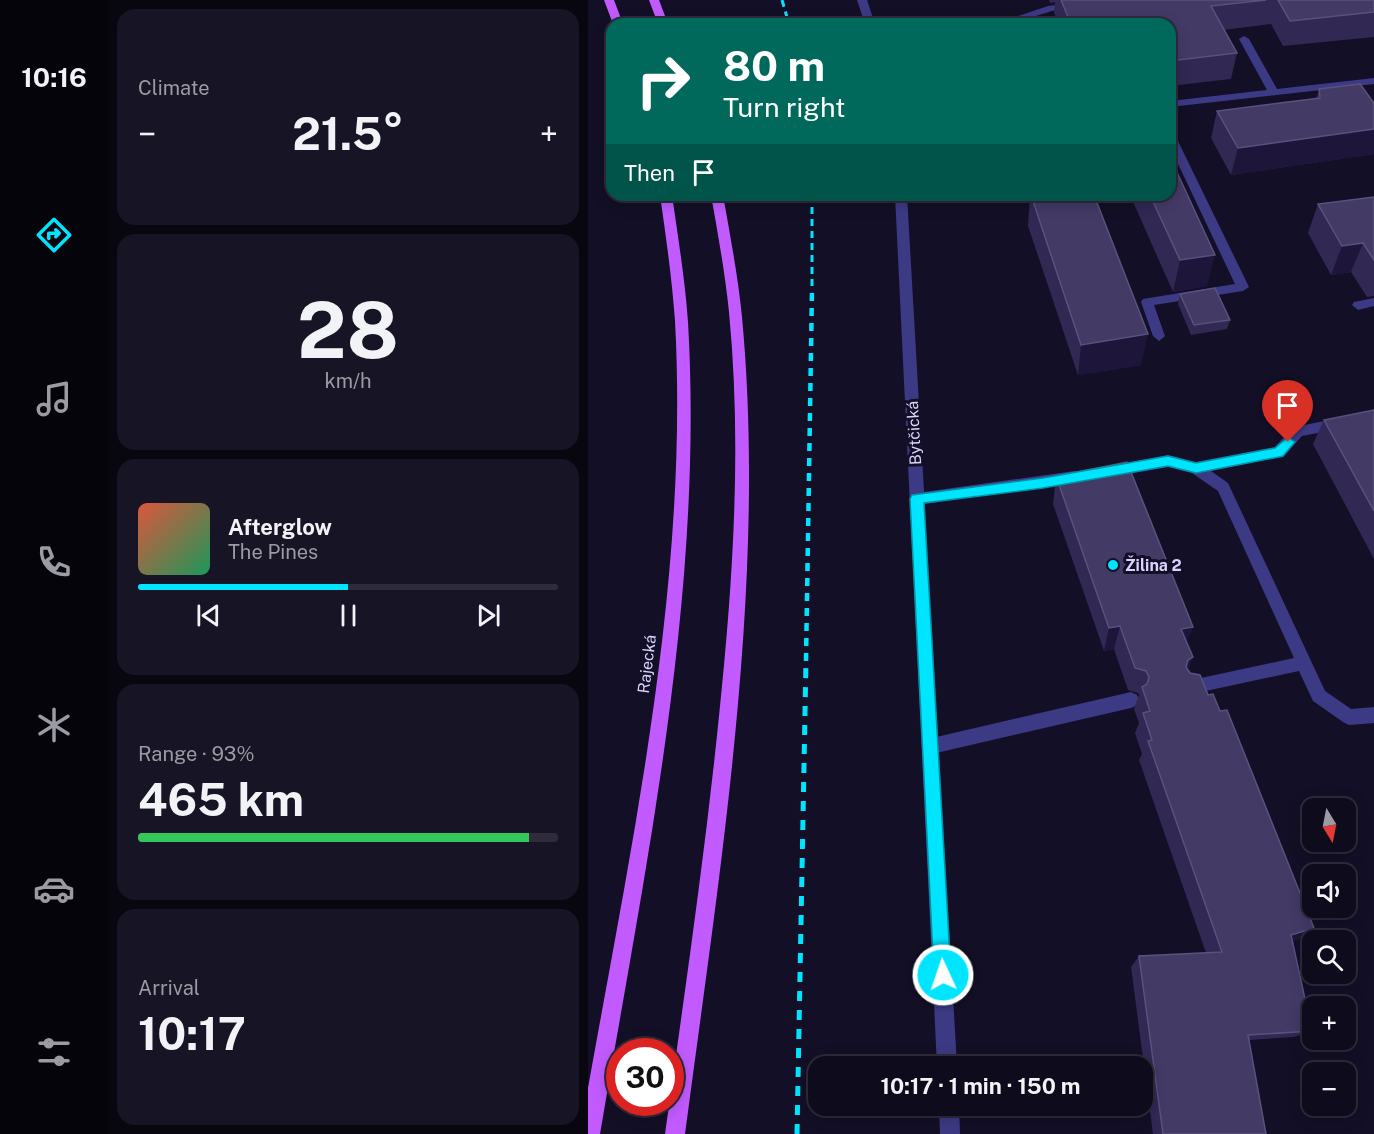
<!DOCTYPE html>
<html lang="en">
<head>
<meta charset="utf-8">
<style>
	body { margin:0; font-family:"Public Sans",sans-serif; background:#171425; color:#f1f3f6; height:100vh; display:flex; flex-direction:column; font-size:22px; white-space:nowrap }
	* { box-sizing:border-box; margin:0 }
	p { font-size:20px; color:#9b9ba3 }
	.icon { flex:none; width:33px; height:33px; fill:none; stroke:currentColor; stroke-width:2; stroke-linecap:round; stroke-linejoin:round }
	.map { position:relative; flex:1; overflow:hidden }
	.details { display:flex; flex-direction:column; gap:9px; padding:9px; background:#08060f; width:480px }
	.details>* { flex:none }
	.hud { position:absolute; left:18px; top:18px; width:570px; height:183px; border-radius:18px; box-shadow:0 3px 15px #0003,0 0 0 2px #2e2b3b; background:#00695c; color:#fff; overflow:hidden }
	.needle { width:39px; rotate:170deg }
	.controls { position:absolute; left:714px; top:798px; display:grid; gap:12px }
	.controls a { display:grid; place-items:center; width:54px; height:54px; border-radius:12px; background:#0e0b1c; box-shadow:0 3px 15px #0003,0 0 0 2px #2e2b3b; font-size:30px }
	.speed { position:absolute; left:18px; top:1038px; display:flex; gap:12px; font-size:30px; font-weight:700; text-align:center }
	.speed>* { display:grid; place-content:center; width:78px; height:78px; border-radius:50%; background:#0e0b1c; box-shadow:0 3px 15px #0003,0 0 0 2px #2e2b3b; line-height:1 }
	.speed .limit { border:9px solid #d22; background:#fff; color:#111 }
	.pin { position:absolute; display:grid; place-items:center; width:51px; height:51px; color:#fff; margin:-62px -26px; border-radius:50% 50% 50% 0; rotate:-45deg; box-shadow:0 0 6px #0007 }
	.pin .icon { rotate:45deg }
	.me { position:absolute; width:66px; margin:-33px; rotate:357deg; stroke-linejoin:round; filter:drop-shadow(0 0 4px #0008) }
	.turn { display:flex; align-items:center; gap:21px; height:126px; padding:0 18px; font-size:27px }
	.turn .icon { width:78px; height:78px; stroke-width:2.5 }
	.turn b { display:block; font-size:42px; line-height:51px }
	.then { display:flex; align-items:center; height:57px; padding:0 18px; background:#0003; gap:12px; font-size:22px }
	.big { font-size:45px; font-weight:700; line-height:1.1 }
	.details .tile { flex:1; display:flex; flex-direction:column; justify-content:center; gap:9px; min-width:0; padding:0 21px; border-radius:18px; background:#171425 }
	.details .dial { align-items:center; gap:0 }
	.dial b { font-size:78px; line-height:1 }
	.song { display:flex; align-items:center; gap:18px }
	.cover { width:72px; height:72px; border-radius:9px; background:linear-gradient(135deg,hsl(10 70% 55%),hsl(150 70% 35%)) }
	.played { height:6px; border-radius:3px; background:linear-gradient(90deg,#00e5ff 50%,#2e2b3b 50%) }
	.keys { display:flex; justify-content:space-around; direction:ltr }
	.heat { display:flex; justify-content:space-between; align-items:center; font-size:33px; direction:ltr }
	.charge { height:9px; border-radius:4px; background:linear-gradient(90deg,#34c759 93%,#2e2b3b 0) }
	.trip { position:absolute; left:220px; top:1056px; width:345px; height:60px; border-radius:18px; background:#0e0b1c; box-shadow:0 3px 15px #0003,0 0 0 2px #2e2b3b; font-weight:700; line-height:60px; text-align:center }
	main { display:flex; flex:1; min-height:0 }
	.menu { display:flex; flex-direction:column; width:108px; justify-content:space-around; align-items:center; background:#06040b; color:#9b9ba3 }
	.menu .icon { width:42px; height:42px }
	.menu .current { color:#00e5ff }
	.menu b { font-size:27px; color:#f1f3f6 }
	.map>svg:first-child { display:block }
</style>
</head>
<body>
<main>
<nav class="menu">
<b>10:16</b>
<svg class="icon current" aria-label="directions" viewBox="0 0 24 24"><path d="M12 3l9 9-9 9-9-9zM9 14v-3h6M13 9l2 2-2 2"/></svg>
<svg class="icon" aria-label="music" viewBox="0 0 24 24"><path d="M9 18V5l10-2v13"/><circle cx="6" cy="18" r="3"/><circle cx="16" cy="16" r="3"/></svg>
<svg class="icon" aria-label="phone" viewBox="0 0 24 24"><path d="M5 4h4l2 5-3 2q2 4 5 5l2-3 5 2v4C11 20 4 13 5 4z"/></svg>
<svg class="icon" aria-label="climate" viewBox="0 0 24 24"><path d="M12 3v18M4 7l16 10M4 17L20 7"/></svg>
<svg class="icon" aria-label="car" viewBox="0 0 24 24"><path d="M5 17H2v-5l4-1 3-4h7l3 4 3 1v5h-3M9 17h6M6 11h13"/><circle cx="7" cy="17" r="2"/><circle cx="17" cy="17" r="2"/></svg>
<svg class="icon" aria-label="filters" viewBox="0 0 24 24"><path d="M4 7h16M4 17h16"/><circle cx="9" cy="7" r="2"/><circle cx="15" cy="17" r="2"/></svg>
</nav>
<section class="details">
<div class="tile"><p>Climate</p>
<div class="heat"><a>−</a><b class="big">21.5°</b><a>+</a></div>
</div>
<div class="tile dial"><b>28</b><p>km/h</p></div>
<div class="tile">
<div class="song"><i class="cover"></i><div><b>Afterglow</b><p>The Pines</p></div></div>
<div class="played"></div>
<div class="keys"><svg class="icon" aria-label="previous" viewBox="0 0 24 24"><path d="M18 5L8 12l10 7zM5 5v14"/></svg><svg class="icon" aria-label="pause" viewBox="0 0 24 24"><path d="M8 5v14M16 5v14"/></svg><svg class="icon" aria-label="next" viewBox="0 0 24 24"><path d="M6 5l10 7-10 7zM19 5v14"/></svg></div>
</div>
<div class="tile"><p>Range · 93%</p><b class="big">465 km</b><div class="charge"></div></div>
<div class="tile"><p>Arrival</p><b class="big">10:17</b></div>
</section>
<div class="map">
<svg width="786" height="1134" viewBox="0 0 786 1134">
	<rect width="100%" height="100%" fill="#130f26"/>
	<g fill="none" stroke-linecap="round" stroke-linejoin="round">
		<g fill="#3d3a85" fill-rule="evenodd">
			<path d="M486,3L489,4V8L464,11L421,24H406L460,6Z"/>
			<path d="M656,36L661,39L689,89L786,78V84L582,107V101L679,90L651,39Z"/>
			<path d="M582,132L587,135L661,287L655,291L566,305L577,336L571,341L565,336L553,302L555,299L647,284L582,147Z"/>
			<path d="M786,298V306L770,310L764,305L766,302Z"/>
			<path d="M786,412V422L714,436L696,456L623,471L640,483L737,691L763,709L786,707V723L761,725L755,722L725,701L711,671L599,695L593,693L591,688L593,683L599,681L706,658L630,491L604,473L580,467L522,477L517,475L515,471L517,467L580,455L608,462L687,447L705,427Z"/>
			<path d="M486,471L491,473L493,477L491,481L486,483L329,505L324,503L322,499L324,495L329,493Z"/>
			<path d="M543,692L549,695L551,700L549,705L543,708L344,754L338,752L336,746L338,740L344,738Z"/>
		</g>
		<g fill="#3d3a85" fill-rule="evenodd">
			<path d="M269,0H279L287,24H277Z"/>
			<path d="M307,195H319L369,1066H349Z"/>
			<path d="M351,1106H371L372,1134H352Z"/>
		</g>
		<g fill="#c25bff" fill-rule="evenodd">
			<path d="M16,0H26L35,24H25Z"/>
			<path d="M61,0H71L80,24H70Z"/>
			<path d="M72,195H84C90,237 97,280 100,322C116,595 57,867 12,1134H0V1088C45,836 101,579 87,321C84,279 78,237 72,195Z"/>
			<path d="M123,195H135C142,235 150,276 154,317C179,584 132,868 97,1134H77C96,997 117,855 131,716C145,582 154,446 141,312C137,273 130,234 123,195Z"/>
		</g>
		<g stroke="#00e5ff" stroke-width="3" stroke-dasharray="7 5" stroke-linecap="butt">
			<path d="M194,0L201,24"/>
			<path d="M224,195V291"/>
		</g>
		<path stroke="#00e5ff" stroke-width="4.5" stroke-dasharray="8 7" stroke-linecap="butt" d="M218,661L224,289"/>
		<path stroke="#00e5ff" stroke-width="5" stroke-dasharray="10 9" stroke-linecap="butt" d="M209,1134L218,660"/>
	</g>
	<g fill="#312854">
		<path d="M461,0H786V37L695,46L683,24L636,30L649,53L643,79L582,86V24H471L466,13L467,2L462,3Z"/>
		<path d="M731,89L786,103V154L643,175L623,138L629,111L728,99Z"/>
		<path d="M442,195H506L553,365L490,375L440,226Z"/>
		<path d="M542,195H582L619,286L585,292Z"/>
		<path d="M786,197V296L779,297L763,272L743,275L720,233L730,204Z"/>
		<path d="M592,294L642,320L639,329L603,335L590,304Z"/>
		<path d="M786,410V559L725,444L736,420Z"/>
		<path d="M468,476L605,627L598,642L605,657L600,669L602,673L620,695L726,928L709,940L705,941L724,1031L706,1037L661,1040L678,1134H565L543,967L551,956L618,953L551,760L554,754L547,733L551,723L546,709L551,695L550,693L540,690L526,649L516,651L465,504Z"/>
	</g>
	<g fill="#1d163a">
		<path d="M786,129V154L643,175L650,148Z"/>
		<path d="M775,243L763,272L743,275L754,246Z"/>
		<path d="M627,255L619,286L585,292L592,260Z"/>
		<path d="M560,334L553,365L490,375L493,345Z"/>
		<path d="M532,626L526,649L516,651L521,628Z"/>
		<path d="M605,627L595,650L593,629Z"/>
		<path d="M605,657L595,680L600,660Z"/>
		<path d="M726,928L709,940L687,946L703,935Z"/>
	</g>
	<g fill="#433a66" stroke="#5a527e" stroke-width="1.5">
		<path d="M473,0H678L623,6L649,53L582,61V24H483Z"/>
		<path d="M690,0H786V12L702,21Z"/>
		<path d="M772,84L786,103V129L650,148L629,111L732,98L731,89Z"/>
		<path d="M582,157L627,255L592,260L562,195H582Z"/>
		<path d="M443,195H506L560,334L493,345Z"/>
		<path d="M786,197V260L775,243L754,246L730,204Z"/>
		<path d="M627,288L642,320L606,325L592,294Z"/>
		<path d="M786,410V511L736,420Z"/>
		<path d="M539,462L605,627L593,629L605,657L600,660L598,667L602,673L612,675L620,695L625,694L632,711L639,710L726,928L703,935L724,1031L660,1035L678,1134H575L551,956L634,952L560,741L564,740L555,713L562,711L554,687L559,684L561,677L558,671L547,668L532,626L521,628L468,476Z"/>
	</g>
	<path fill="#00e5ff" stroke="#0095a6" stroke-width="1.5" d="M700,437L707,442L695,456L691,457L608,473L580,466L455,488L336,503L363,975L361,981L355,984L349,981L346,975L322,499L324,495L455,478L580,456L608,463L687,448Z"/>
	<circle fill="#00e5ff" stroke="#130f26" stroke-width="2" cx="525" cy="565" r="6"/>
	<g text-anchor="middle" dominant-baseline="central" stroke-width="6" stroke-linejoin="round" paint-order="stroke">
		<g font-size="16" fill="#d9d4ff" stroke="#130f26">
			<text transform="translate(326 433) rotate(-93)">Bytčická</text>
			<text transform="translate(59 664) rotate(-83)">Rajecká</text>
		</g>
		<g font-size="16" font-weight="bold" fill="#d9d4ff" stroke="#130f26" text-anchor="start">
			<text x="537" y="565">Žilina 2</text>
		</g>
	</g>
</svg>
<div class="controls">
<a><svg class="needle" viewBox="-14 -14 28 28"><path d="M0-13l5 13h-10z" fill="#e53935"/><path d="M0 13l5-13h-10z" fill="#9b9ba3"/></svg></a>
<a><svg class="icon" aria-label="sound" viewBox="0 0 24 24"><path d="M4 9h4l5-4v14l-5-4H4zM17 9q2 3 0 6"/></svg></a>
<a><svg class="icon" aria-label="search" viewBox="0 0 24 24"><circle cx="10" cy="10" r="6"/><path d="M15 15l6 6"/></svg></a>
<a>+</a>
<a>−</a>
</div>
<div class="speed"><div class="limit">30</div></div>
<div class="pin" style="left:700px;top:442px;background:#d93025"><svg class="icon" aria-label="arrive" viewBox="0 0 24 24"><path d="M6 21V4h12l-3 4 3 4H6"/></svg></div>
<svg class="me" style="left:355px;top:975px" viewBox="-20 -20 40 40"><circle r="17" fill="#00e5ff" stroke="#fff" stroke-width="3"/><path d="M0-11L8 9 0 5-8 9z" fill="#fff"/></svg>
<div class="trip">10:17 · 1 min · 150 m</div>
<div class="hud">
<div class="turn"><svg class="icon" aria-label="right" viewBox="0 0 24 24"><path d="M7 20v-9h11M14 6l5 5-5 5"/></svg><div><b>80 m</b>Turn right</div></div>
<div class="then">Then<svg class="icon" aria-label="arrive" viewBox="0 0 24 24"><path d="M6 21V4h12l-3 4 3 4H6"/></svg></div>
</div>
</div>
</main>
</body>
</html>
